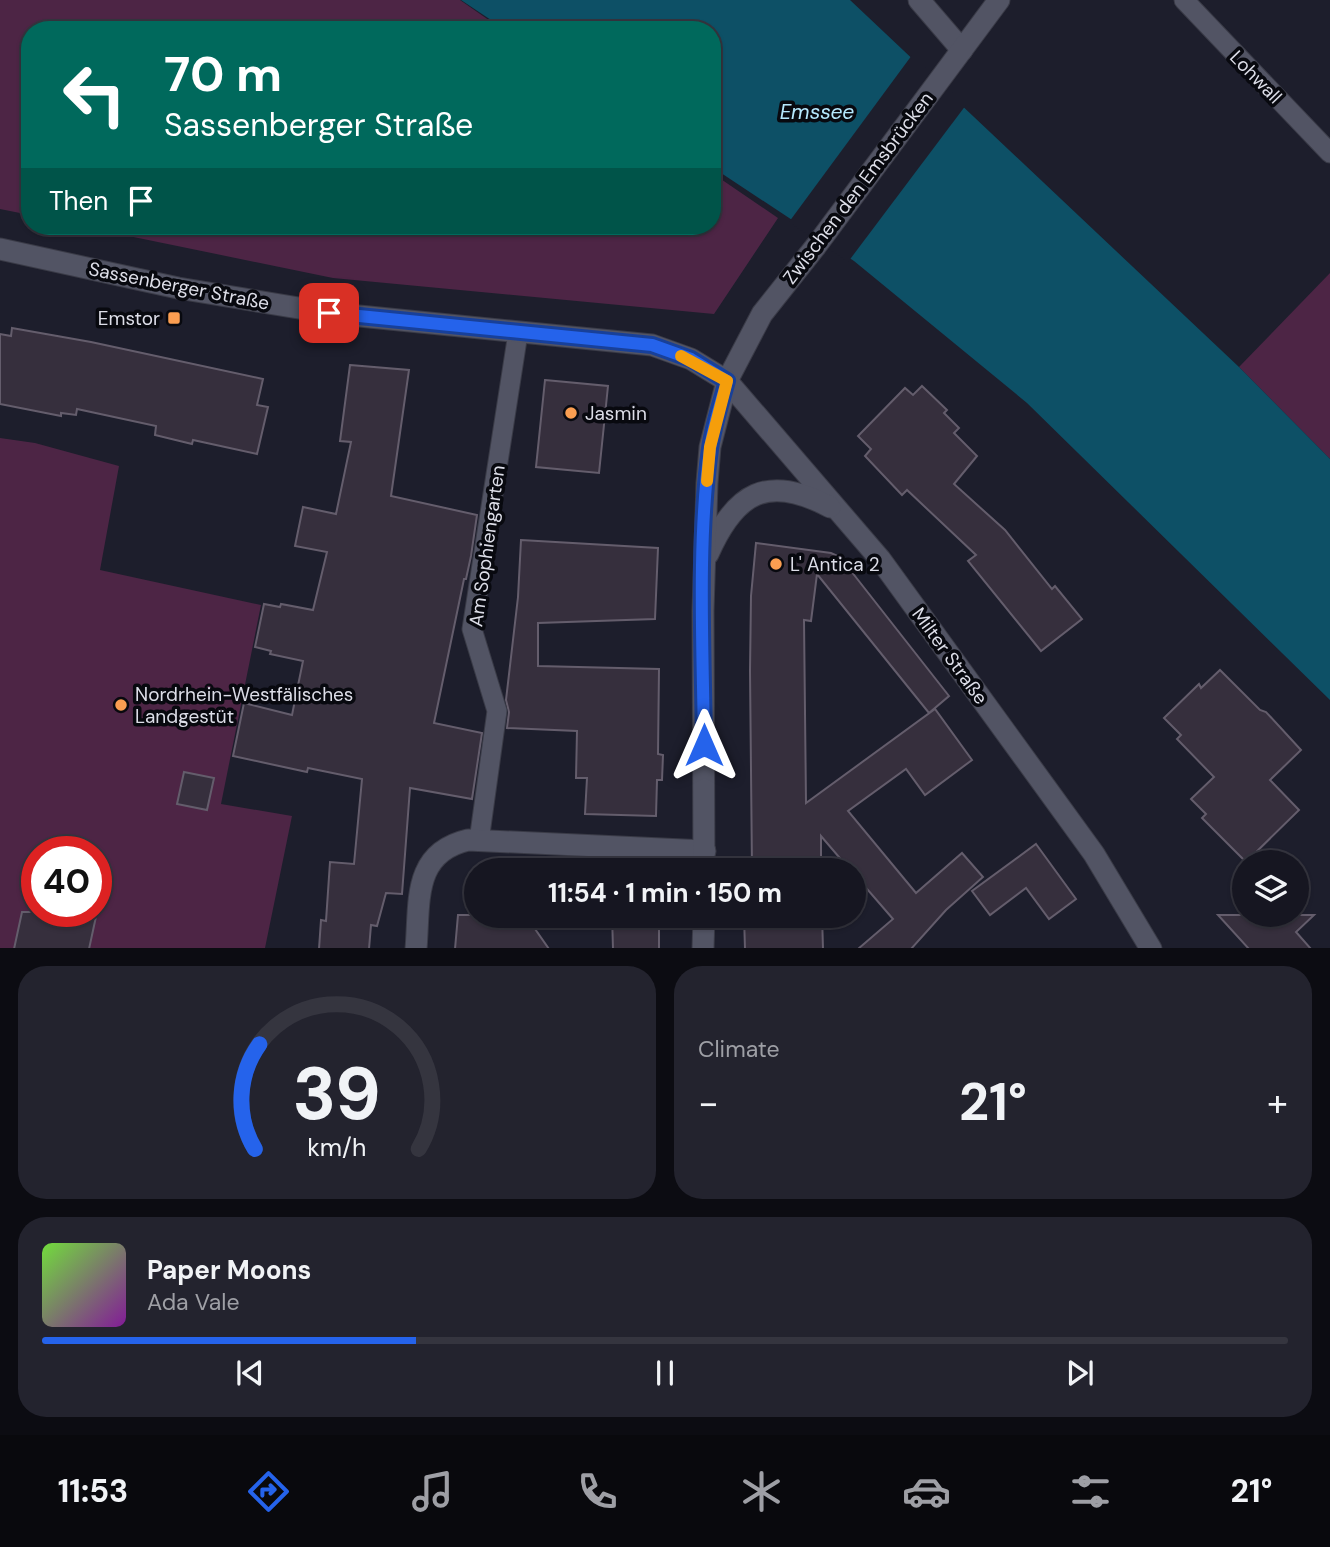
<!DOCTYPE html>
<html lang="en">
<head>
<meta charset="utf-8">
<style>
	body { margin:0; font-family:"DM Sans",sans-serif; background:#23232e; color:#f1f3f6; height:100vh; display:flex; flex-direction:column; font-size:26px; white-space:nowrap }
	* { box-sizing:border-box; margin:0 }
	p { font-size:23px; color:#9e9fa5 }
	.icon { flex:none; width:38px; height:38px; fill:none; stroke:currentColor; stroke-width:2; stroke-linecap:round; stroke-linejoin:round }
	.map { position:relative; height:948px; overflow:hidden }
	.side { display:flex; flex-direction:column; gap:18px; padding:18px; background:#0c0c12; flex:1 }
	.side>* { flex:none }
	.hud { position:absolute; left:21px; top:21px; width:700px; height:214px; border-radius:28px; box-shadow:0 2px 5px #0004,0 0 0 2px #35353f; background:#00695c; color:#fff; overflow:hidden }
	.fabs { position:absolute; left:1232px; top:850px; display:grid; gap:14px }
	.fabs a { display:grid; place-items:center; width:77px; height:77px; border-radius:50%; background:#161621; box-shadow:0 2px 5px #0004,0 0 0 2px #35353f; font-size:35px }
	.speed { position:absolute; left:21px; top:836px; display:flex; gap:14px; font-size:35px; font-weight:700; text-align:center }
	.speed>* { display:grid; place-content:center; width:91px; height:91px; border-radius:50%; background:#161621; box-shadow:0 2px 5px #0004,0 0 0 2px #35353f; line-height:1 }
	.speed .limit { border:10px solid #d22; background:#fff; color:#111 }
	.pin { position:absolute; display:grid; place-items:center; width:60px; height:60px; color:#fff; margin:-30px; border-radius:14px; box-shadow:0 4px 10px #0006 }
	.me { position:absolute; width:77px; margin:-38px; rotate:0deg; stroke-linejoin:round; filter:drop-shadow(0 0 5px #0008) }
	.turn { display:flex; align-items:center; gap:24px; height:147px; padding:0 28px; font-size:32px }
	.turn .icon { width:91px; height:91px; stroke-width:2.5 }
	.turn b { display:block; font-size:49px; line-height:60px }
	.then { display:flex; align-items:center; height:66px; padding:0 28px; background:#0003; gap:14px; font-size:26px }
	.big { font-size:52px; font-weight:700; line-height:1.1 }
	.side .widget { flex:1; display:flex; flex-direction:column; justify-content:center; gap:10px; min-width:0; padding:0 24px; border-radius:28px; background:#23232e }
	.side .dial { align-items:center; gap:0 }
	.dial svg { height:182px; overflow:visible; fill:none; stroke:#35353f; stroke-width:7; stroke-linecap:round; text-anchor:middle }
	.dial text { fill:#f1f3f6; stroke:none }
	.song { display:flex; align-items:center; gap:21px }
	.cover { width:84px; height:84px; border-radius:10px; background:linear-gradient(135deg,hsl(100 70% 55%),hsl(290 70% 35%)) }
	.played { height:7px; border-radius:4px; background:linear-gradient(90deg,#2563eb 30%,#35353f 30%) }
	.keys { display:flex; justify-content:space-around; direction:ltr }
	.heat { display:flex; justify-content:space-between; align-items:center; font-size:38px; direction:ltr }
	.side .tiles { flex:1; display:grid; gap:18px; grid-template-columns:1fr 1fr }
	.widget:last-child { grid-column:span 2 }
	.trip { position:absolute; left:464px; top:858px; width:402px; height:70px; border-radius:35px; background:#161621; box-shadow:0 2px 5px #0004,0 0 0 2px #35353f; font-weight:700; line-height:70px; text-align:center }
	.tabs { display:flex; height:112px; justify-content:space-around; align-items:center; background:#09090d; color:#9e9fa5 }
	.tabs .icon { width:49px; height:49px }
	.tabs .selected { color:#2563eb }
	.tabs b { font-size:32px; color:#f1f3f6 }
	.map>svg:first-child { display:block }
</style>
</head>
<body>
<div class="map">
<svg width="1330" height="949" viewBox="0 0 1330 949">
	<rect width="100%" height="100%" fill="#1d1e2c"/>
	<g fill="#4d2545" fill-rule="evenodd">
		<path d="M0,0H460L503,30H30V215L0,209Z"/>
		<path d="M712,173L778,218L714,314L333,278L80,226H712Z"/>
		<path d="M1330,273V459L1239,367Z"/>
		<path d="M0,438L35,443L119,466L100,570L261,605L221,804L292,816L265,948H0ZM37,852H96V912H37Z"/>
	</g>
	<path fill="#0d5066" d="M461,0H850L1239,367L1330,459V700L1027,403L854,261L712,167V30H506Z"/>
	<path fill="#1d1e2c" d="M912,55L966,105L848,262L789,222Z"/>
	<g fill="#362f3d" stroke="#645d6c" stroke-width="2">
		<path d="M12,328L91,342L263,379L257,405L268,407L257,454L193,440L192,444L155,435L156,426L77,409L76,415L61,413V416L0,404V334L11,336Z"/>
		<path d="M350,365L409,370L391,496L477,515L471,556L466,579H464L434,723L482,733L472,799L410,788L402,894L386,893L377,926L371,925L369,949H319L321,920L326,921L330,862L354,864L362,779L308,768L307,772L233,756L244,703L292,715L303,661L270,654L271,651L255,647L264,604L280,607L281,604L313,610L327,552L295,546L303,507L336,514L351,442L340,441Z"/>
		<path d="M545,380L608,386L599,473L536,467Z"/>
		<path d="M922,386L947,410L944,413L959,428L954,433L977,456L954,484L1005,530L1052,589L1055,586L1082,619L1041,651L968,561L976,555L907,490L902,495L865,456L871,449L858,436L905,388L913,395Z"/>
		<path d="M521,540L658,548L655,619L538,623V666L659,669L658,754L663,755L662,780H657L656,816L585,814L587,778H576L577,731L507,728L509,712L506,700L518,597Z"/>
		<path d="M756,543L831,553L840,557L949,696L929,713L817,574L811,621L804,620L806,803L935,709L972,760L925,795L906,769L848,811L916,893L962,853L983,877L946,910L911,949H858L893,919L854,874V870H850L821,836V870H752L750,671L751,596Z"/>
		<path d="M1220,670L1260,710L1266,712L1301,750L1270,780L1299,810L1246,862L1202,818L1206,814L1191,799L1214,777L1177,739L1181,735L1164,718L1199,684L1201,688Z"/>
		<path d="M184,772L214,778L207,810L177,804Z"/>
		<path d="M1036,844L1076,899L1049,919L1026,888L990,915L972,891Z"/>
		<path d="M22,912H97L89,949H14Z"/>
		<path d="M458,915H513V917L528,919L549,949H455Z"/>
		<path d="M612,915H659V949H613Z"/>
		<path d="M753,915H822L823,949H745L744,916Z"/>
		<path d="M1218,915H1314L1296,932L1311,949H1249Z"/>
	</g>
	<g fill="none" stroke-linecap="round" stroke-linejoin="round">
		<g stroke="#3a3b47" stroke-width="21">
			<g id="lane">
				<path d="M1184,0L1330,153"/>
				<path d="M479,841L497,711L472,629L518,333"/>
			</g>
		</g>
		<g stroke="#3a3b47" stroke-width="23">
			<g id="street">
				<path d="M919,0L962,50"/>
				<path d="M727,381L762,314L816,246L999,0"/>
				<path d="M416,949C420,902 412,853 468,840L705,851"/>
			</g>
		</g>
		<g stroke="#3a3b47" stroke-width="23">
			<g id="secondary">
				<path d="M0,249L178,288L329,313L652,345L691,359L727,381L880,559L1094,854L1151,949"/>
				<path d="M708,554C735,493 767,473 830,507"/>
				<path d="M704,870L703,611L707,483L710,447L727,381"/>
				<path d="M703,949L704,915"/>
			</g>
		</g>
		<use href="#lane" stroke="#525464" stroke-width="19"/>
		<use href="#street" stroke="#525464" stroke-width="21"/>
		<use href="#secondary" stroke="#525464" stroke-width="21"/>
	</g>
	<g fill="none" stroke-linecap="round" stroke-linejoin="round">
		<g stroke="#184099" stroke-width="18">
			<path id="route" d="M329,313L652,345L691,359L727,381C721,403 713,426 710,449C697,543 703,649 704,745"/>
		</g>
		<use href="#route" stroke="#2563eb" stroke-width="12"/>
		<path stroke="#f59e0b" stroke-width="12" d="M681,356L727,381L710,447L707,481"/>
	</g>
	<g fill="#fb9e51" stroke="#08090f" stroke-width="2.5">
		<rect x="167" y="311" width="14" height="14" rx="3.5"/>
		<circle cx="571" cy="413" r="7"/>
		<circle cx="776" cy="564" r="7"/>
		<circle cx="121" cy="705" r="7"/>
	</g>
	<g text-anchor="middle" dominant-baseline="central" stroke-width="7" stroke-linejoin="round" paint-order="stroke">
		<g font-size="19" fill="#dddee8" stroke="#08090f">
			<text transform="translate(1256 77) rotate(46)">Lohwall</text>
			<text transform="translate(858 188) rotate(-53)">Zwischen den Emsbrücken</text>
			<text transform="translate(179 286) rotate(11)">Sassenberger Straße</text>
			<text transform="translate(487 546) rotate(-82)">Am Sophiengarten</text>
			<text transform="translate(950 656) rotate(54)">Milter Straße</text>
		</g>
		<g font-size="19" fill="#dddee8" stroke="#08090f" text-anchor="start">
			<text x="160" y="318" text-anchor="end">Emstor</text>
			<text x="585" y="413">Jasmin</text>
			<text x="790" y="564">L' Antica 2</text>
			<text x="135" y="694">Nordrhein-Westfälisches<tspan x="135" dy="22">Landgestüt</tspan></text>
		</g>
		<g font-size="21" font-style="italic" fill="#b5e8fd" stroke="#08090f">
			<text x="817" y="112">Emssee</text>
		</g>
	</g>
</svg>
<div class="fabs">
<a><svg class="icon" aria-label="layers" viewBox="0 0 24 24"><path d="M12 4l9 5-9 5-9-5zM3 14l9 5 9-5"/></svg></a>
</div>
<div class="speed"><div class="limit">40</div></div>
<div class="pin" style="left:329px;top:313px;background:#d93025"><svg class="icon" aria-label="arrive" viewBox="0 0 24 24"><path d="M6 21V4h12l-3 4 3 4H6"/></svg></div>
<svg class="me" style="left:704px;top:745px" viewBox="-20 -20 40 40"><path d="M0-17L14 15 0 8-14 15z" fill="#2563eb" stroke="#fff" stroke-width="4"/></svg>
<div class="trip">11:54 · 1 min · 150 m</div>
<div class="hud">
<div class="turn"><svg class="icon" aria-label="left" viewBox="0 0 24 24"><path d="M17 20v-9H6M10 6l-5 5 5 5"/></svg><div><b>70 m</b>Sassenberger Straße</div></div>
<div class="then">Then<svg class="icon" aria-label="arrive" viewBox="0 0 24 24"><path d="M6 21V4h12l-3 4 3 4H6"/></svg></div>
</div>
</div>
<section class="side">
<div class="tiles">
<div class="widget dial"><svg viewBox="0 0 100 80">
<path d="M14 69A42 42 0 1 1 86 69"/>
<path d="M14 69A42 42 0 0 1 16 23" stroke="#2563eb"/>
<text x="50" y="56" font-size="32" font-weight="700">39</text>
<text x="50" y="72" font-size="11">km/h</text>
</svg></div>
<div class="widget"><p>Climate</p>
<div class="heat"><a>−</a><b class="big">21°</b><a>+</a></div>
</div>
<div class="widget">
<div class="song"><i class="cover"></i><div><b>Paper Moons</b><p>Ada Vale</p></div></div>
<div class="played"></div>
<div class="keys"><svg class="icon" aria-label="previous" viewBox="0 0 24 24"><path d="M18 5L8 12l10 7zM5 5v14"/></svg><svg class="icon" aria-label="pause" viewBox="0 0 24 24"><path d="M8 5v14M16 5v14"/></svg><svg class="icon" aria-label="next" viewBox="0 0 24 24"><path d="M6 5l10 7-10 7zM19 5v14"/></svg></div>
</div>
</div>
</section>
<nav class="tabs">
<b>11:53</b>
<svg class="icon selected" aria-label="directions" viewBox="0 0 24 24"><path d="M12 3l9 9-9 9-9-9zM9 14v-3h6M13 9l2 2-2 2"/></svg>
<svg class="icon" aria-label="music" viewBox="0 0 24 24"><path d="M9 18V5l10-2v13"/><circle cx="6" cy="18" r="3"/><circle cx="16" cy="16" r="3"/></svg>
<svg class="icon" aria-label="phone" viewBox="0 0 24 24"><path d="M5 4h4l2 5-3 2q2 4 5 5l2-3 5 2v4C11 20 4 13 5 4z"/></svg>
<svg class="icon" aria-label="climate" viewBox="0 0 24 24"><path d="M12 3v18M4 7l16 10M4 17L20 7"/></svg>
<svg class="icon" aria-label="car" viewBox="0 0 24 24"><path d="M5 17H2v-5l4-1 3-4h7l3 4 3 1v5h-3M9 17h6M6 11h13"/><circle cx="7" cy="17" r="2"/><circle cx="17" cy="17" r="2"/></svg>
<svg class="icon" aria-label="filters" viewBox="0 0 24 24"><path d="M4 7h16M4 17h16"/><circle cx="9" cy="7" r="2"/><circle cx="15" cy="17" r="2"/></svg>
<b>21°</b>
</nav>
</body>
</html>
